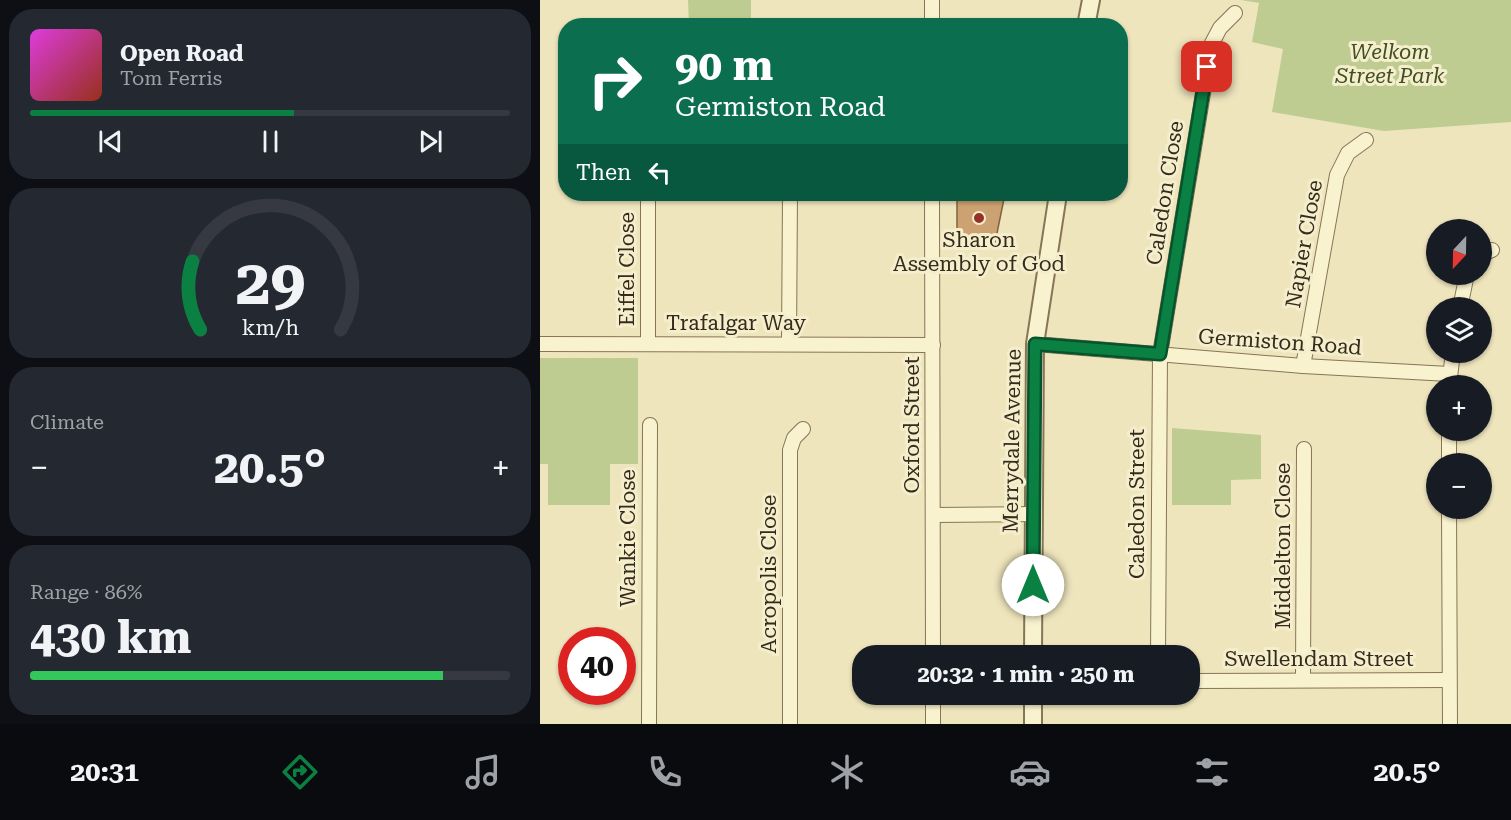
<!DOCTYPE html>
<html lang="en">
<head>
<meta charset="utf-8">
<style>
	body { margin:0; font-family:"Roboto Serif",serif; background:#242831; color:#f1f3f6; height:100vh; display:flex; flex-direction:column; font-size:22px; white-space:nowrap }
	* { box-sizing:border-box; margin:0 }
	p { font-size:20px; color:#9ea1a6 }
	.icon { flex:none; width:33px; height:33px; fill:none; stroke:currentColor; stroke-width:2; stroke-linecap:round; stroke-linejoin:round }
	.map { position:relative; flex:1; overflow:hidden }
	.side { display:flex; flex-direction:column; gap:9px; padding:9px; background:#0d0f14; width:540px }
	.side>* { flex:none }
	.top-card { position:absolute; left:18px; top:18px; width:570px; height:183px; border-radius:24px; box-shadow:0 2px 4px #0004; background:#0b6e4f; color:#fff; overflow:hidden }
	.needle { width:39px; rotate:202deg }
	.tools { position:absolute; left:886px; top:219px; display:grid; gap:12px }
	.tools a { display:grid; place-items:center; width:66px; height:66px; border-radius:50%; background:#171b24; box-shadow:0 2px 4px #0004; font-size:30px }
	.speed { position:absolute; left:18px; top:627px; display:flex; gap:12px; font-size:30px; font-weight:700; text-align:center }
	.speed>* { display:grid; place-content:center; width:78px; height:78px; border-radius:50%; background:#171b24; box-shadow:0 2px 4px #0004; line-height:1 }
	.speed .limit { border:9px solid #d22; background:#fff; color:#111 }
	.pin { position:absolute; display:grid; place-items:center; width:51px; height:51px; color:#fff; margin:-26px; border-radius:12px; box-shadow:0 3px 9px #0006 }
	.me { position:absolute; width:66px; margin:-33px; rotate:0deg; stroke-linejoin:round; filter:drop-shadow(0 0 4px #0008) }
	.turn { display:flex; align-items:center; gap:21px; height:126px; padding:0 18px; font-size:27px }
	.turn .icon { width:78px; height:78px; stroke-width:2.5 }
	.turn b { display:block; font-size:42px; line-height:51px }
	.then { display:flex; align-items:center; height:57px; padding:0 18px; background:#0003; gap:12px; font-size:22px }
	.big { font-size:45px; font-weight:700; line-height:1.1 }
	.side .widget { flex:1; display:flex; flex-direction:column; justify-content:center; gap:9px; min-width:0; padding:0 21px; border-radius:24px; background:#242831 }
	.side .dial { align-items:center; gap:0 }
	.dial svg { height:156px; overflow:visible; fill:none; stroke:#363941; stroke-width:7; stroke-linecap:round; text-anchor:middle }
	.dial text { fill:#f1f3f6; stroke:none }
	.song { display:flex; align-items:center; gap:18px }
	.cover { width:72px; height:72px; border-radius:9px; background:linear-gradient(135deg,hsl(300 70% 55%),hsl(10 70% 35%)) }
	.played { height:6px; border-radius:3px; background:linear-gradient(90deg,#0b8043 55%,#363941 55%) }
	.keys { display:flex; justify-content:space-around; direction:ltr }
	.heat { display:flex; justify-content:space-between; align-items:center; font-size:33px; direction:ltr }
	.charge { height:9px; border-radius:4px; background:linear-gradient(90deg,#34c759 86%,#363941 0) }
	.trip { position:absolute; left:312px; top:645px; width:348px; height:60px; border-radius:24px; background:#171b24; box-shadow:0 2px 4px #0004; font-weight:700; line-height:60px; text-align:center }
	.menu { display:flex; height:96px; justify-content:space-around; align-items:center; background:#090b0e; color:#9ea1a6 }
	.menu .icon { width:42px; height:42px }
	.menu .active { color:#0b8043 }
	.menu b { font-size:27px; color:#f1f3f6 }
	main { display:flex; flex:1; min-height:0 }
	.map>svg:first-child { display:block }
</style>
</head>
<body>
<main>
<section class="side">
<div class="widget">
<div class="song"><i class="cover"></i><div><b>Open Road</b><p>Tom Ferris</p></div></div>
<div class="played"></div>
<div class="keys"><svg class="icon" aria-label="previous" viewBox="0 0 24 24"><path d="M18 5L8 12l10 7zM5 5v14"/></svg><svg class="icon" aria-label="pause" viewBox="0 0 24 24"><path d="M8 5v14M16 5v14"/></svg><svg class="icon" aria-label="next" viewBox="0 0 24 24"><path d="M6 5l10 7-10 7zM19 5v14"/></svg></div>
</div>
<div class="widget dial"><svg viewBox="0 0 100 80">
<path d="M14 69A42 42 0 1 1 86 69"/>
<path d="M14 69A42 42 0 0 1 10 34" stroke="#0b8043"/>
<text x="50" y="56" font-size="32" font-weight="700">29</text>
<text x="50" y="72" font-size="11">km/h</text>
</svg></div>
<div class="widget"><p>Climate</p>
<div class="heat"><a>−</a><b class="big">20.5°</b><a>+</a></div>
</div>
<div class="widget"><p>Range · 86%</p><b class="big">430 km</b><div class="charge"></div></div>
</section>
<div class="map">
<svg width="971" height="724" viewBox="0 0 971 724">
	<rect width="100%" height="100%" fill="#eee5bd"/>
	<g fill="#becc91">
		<path d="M148,0H211V25H149Z"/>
		<path d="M701,0H971V122L844,131L732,112L743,49L712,42L719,3Z"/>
		<path d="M0,358H98V464H70V505H8V464H0Z"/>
		<path d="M632,428L721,435V479L691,480V505H632Z"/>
	</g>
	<path fill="#cda272" stroke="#85613b" stroke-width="1.5" d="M417,194H465L455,243L417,242Z"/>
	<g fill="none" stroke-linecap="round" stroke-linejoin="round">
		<g stroke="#867556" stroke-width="16">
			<g id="minor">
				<path d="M392,26V0"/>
				<path d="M108,194V344"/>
				<path d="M392,194L393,656"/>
				<path d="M942,254L952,250"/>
				<path d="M920,308L927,274"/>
				<path d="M0,344L393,345"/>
				<path d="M249,344L250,194"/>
				<path d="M495,344L763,366L909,374"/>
				<path d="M763,366L797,175L808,153L826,140"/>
				<path d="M909,386L913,352"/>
				<path d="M909,464V430"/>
				<path d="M909,508L910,724"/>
				<path d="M394,515L493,514"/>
				<path d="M618,656L620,354L671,45L680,28L695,13"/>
				<path d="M763,679L764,449"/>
				<path d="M650,681L909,680"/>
				<path d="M109,724L110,425"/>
				<path d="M250,724V450L254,438L263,429"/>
				<path d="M393,724V694"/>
			</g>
		</g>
		<g stroke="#867556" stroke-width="20">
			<g id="tertiary">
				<path d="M546,26L551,0"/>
				<path d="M493,656L495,344L518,194"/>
				<path d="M493,724V694"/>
			</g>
		</g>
		<use href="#minor" stroke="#f9f2cf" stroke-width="14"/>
		<use href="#tertiary" stroke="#f9f2cf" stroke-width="16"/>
	</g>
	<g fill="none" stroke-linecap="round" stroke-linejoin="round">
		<g stroke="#07532c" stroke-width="15">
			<path id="route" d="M493,585L495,344L620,354L667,67"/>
		</g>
		<use href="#route" stroke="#0b8043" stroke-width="10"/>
	</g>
	<circle fill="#953225" stroke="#f5eecc" stroke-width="2" cx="439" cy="218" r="6"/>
	<g text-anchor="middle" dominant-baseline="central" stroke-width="6" stroke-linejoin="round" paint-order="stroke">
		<g font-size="21" font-style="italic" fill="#405121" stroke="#f5eecc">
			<text x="850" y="52">Welkom<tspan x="850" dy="24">Street Park</tspan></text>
		</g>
		<g font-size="21" fill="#352a1b" stroke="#f5eecc">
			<text transform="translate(625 193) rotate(-81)">Caledon Close</text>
			<text transform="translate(764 244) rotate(-80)">Napier Close</text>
			<text transform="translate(87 269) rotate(-90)">Eiffel Close</text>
			<text x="196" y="323">Trafalgar Way</text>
			<text transform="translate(740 342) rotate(4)">Germiston Road</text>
			<text transform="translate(372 425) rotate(-90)">Oxford Street</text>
			<text transform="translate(472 441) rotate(-89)">Merrydale Avenue</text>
			<text transform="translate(597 504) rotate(-90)">Caledon Street</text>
			<text transform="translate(88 538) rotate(-90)">Wankie Close</text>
			<text transform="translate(743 546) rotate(-90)">Middelton Close</text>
			<text transform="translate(229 574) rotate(-90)">Acropolis Close</text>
			<text x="779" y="659">Swellendam Street</text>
		</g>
		<g font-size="21" fill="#352a1b" stroke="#f5eecc">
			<text x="439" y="240">Sharon<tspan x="439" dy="24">Assembly of God</tspan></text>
		</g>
	</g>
</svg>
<div class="tools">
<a><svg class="needle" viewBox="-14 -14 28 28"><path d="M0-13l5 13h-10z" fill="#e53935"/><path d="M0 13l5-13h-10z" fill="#9ea1a6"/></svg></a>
<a><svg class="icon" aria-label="layers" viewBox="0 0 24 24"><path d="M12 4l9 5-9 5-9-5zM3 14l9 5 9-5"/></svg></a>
<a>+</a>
<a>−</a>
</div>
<div class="speed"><div class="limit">40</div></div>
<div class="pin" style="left:667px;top:67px;background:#d93025"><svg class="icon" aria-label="arrive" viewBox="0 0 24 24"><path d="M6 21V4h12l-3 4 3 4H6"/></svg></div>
<svg class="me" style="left:493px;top:585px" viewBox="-20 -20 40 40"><circle r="19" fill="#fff"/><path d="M0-13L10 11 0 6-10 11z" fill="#0b8043"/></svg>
<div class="trip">20:32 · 1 min · 250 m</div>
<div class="top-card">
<div class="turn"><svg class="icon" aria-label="right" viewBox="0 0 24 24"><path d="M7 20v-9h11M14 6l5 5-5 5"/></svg><div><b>90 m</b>Germiston Road</div></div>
<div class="then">Then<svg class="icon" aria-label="left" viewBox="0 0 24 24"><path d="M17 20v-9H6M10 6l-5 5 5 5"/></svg></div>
</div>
</div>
</main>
<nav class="menu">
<b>20:31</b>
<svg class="icon active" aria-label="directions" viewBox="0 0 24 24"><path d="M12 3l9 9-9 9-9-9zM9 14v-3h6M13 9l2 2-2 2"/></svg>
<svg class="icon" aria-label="music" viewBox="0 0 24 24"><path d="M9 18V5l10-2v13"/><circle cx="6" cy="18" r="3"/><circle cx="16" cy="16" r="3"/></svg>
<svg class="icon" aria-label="phone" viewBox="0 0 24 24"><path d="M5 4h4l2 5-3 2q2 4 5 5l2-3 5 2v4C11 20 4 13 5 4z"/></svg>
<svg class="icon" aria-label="climate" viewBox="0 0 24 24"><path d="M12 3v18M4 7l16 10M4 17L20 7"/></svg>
<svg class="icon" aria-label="car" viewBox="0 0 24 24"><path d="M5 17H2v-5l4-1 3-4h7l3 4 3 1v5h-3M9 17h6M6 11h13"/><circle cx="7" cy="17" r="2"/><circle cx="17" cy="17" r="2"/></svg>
<svg class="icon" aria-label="filters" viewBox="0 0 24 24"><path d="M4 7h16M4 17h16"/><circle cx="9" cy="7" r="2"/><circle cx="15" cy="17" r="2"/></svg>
<b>20.5°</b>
</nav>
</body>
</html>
